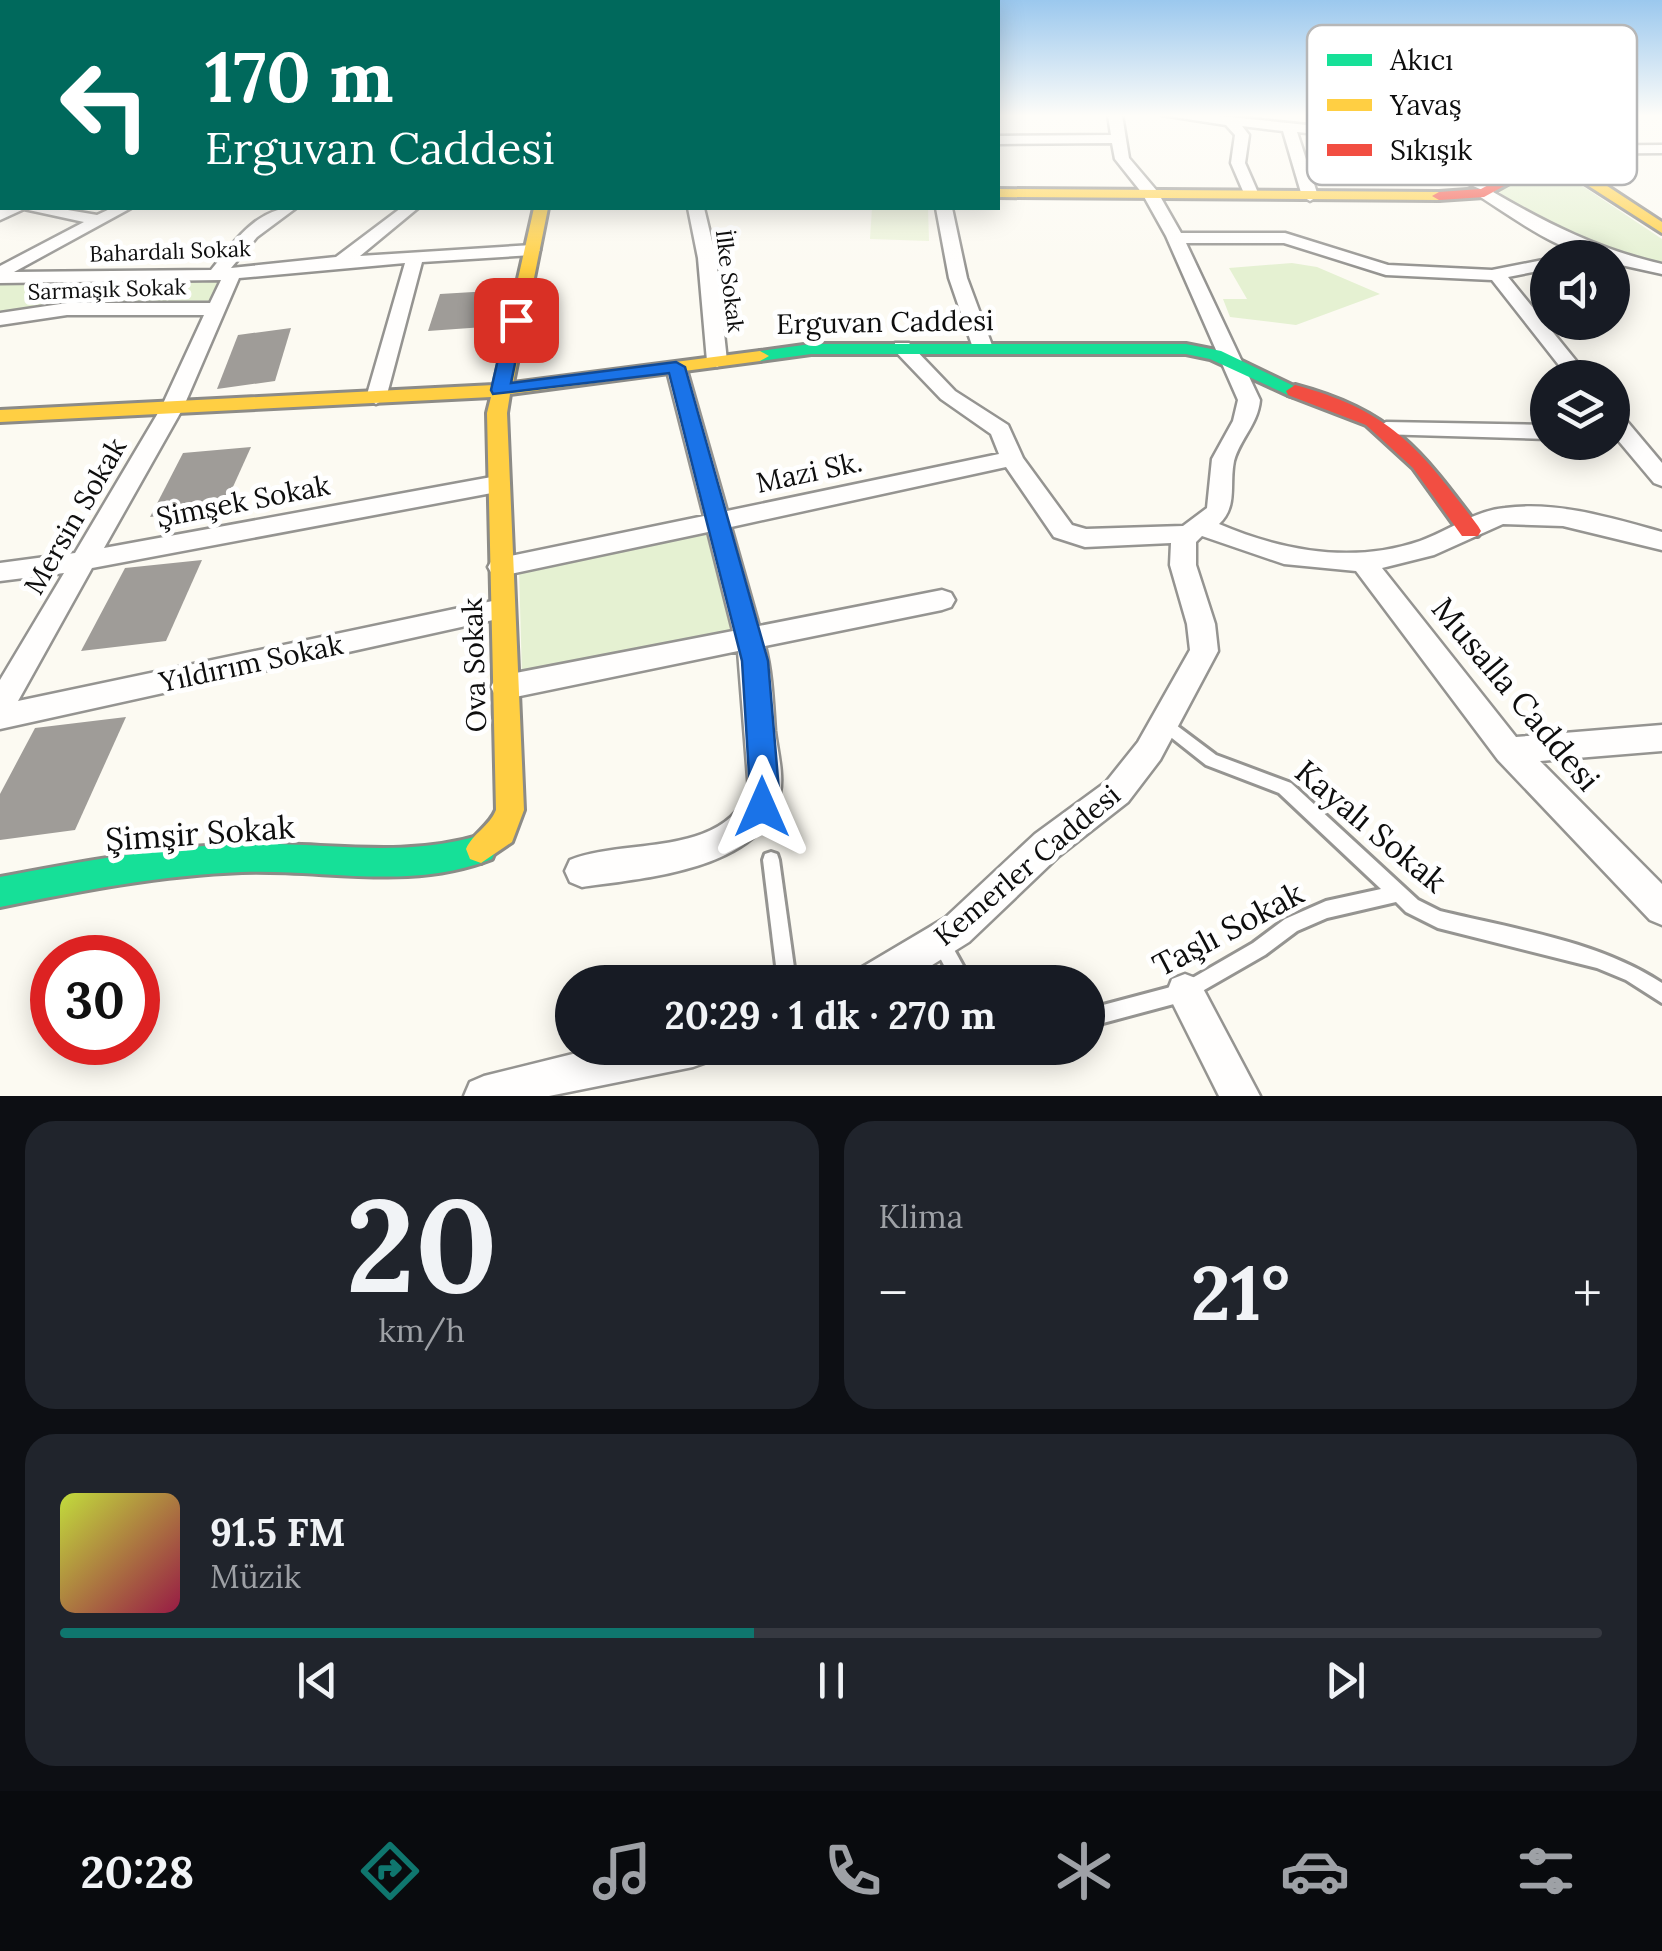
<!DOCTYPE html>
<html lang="tr">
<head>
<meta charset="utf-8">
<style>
	body { margin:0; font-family:Lora,serif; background:#20242c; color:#f1f3f6; height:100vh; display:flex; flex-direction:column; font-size:38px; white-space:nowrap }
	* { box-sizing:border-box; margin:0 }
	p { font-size:32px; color:#9ea1a6 }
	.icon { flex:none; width:55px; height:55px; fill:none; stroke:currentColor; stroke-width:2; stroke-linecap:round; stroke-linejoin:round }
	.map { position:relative; height:1096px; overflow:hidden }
	.sheet { display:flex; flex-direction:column; gap:25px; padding:25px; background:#0d0f14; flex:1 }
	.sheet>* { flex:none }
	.hud { position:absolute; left:0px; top:0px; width:1000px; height:210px; box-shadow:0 5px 25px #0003; background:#00695c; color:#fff; overflow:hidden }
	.tools { position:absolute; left:1530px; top:240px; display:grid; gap:20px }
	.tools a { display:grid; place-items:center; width:100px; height:100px; border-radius:50%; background:#171b24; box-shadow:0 5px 25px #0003; font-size:50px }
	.speed { position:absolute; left:30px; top:935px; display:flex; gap:20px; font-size:50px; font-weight:700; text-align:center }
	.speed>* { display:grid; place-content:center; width:130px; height:130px; border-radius:50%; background:#171b24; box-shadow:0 5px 25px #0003; line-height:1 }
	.speed .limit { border:15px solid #d22; background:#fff; color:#111 }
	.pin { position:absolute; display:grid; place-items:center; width:85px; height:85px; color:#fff; margin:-42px; border-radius:20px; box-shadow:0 5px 15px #0006 }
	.me { position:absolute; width:110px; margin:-55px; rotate:0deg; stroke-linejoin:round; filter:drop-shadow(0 0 8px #0008) }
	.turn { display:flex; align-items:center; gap:35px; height:210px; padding:0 40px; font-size:45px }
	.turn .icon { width:130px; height:130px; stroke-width:2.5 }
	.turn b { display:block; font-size:70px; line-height:85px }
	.big { font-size:75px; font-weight:700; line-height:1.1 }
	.sheet .card { flex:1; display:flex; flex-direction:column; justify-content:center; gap:15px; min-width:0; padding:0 35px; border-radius:30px; background:#20242c }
	.sheet .dial { align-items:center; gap:0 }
	.dial b { font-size:130px; line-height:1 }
	.song { display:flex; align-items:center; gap:30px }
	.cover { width:120px; height:120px; border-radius:15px; background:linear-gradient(135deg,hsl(70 70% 55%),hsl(340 70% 35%)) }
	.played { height:10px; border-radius:5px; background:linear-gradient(90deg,#0f766e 45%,#363941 45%) }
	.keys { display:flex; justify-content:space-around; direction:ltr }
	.heat { display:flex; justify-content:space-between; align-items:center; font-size:55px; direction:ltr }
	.sheet .tiles { flex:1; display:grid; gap:25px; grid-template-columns:1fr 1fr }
	.card:last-child { grid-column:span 2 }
	.trip { position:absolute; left:555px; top:965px; width:550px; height:100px; border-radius:50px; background:#171b24; box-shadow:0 5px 25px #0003; font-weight:700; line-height:100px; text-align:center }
	.tabs { display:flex; height:160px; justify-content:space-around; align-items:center; background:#090b0e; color:#9ea1a6 }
	.tabs .icon { width:70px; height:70px }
	.tabs .current { color:#0f766e }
	.tabs b { font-size:45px; color:#f1f3f6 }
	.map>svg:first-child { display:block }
</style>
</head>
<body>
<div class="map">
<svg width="1662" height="1096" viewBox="0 0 1662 1096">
	<rect width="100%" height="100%" fill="#fcfaf2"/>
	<g fill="#e5f1d2">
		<path d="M1547,176L1584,187L1662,239V265C1616,256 1521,234 1498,189L1516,179Z"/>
		<path d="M1292,263L1317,267L1380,294L1296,325L1230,317L1223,299H1247L1229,268Z"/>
		<path d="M215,281L221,284L208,303L70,304L0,314V285L5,282Z"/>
		<path d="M706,532L732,635L522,676L519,570Z"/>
	</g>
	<path fill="#eef5dc" d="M872,208H928L929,241L870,239Z"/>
	<g fill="#9f9c98">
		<path d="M507,290L498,326L428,331L440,294Z"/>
		<path d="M291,328L275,381L217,389L238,335Z"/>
		<path d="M251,447L223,509L150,517L183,453Z"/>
		<path d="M202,560L166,641L81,651L125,568Z"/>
		<path d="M126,717L75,830L0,840V794L35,728Z"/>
	</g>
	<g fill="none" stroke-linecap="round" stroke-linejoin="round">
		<g stroke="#959491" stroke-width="6">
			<g id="lane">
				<path d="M1163,717L1168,719L1216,755L1291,783L1418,900L1440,911C1514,929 1598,941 1662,983V1003L1626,980L1597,968L1438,928L1406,912L1396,902L1327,918L1297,931L1265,955L1185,1001L1088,1027V1009L1182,984L1253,943L1285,919L1326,901L1381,889L1279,793L1206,765L1158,727L1156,723L1158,719Z"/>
				<path d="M771,852L777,854L779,860L796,982H778L763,860L765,854Z"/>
				<path d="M940,932L946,935L972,982H953L931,941L934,935Z"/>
			</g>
		</g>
		<g stroke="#959491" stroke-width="5">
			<g id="street">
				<path d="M1108,115H1122L1129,158L1157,191L1181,233H1285L1388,265L1492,270L1548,259V269L1508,277L1590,378H1569L1492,280L1386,275L1284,243H1186L1260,400C1258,424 1240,439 1234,461C1229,485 1238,506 1219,524C1282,551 1353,564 1420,541C1449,531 1473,511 1505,508C1557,501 1612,518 1662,532V550L1563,526L1503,524L1434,555L1382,568L1516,737L1662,725V751L1540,761L1662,884V925L1650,920L1498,760L1356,571L1284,564L1202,536L1196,542V565L1215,624L1218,651L1160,760L1128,802L1059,856L969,942L905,982H854L859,969L945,918L1035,834L1106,782L1138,742L1190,650L1187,624L1170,565L1171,543L1085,547L1054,537L1006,467L731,527L759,626L942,590L951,593L955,600L951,607L942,610L765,646C772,673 773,703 775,731C777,749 784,774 780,793C765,870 644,878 582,887L570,882L565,871L570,860C624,838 722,858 749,791L738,651L505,699L495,695L491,687L495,679L505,675L733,631L708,532L501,576L492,574L488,567L492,560L501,558L704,516L666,367L669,363H683L686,367L727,511L999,454L991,434L941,399L895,351V343H909L955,391L1008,425L1023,458L1072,525L1086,529L1183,526L1207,508L1212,459L1233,421L1238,400L1166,236L1142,193L1115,159L1112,143L998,144V136L1111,135Z"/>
				<path d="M1162,115H1210L1347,129L1348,125H1358L1495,185L1498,188L1493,192C1548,224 1600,250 1662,264V274L1612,263V258C1566,258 1517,220 1479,196L1480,189L1367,139L1297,132L1318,196L1310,201L1302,196L1283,131L1242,126L1249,135L1245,163L1259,195L1246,198L1231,163L1235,135L1226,125Z"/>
				<path d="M1490,115H1504L1534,150L1533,167L1539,174L1537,177H1527L1520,171L1522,153Z"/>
				<path d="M1662,145V153L1548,154L1541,150L1548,146Z"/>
				<path d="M4,208H56L97,215L112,208H131L14,272L211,270C233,243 258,206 296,208L257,237L231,268L336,257L401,208H418L360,256L532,245L540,250L532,255L422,262L386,398L376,404L366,398L405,263L239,278L183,408L104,548L497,476L509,484L497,492L92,568L18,701L502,599L511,602L515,609L511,616L0,729V680L64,573L0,581V563L75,553L161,408L204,315H67L0,325V313L67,303H210L221,280L0,283V266L84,222L24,209L0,220V209Z"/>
				<path d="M688,208H704L716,258L727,361L717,367L707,361L698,258Z"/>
				<path d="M936,208H952L967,278L993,348L990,352L983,354L973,348L949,278Z"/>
				<path d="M1612,412L1620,413L1662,463V486L1654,483L1612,433Z"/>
				<path d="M1386,422L1548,425V439L1378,434L1375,429Z"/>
				<path d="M1185,974L1198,979L1260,1096H1219L1167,992L1172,979Z"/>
				<path d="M597,1048H712L707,1062L693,1067L549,1096H464L470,1082L484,1076Z"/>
			</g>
		</g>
		<g stroke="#8c8b87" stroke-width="6">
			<g id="fast">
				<path d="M811,344H1186L1221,351L1304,391L1295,397L1288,395L1210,359L1186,354H811L760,361L751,356L760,351Z"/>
				<path d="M481,835L492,839L496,849L492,859C410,891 327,869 242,872C160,875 80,891 0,907V877C80,862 162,846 244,844C325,842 402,859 481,835Z"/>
			</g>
		</g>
		<g stroke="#8c8b87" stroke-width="6">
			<g id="slow">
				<path d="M1512,115H1525L1563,157L1662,222V233L1553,163Z"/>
				<path d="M998,189L1439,192L1446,196L1439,200L998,197Z"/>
				<path d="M534,208H548L513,383L760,351L769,356L760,361L510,394L507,413L524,810L512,842L481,863L470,859L466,849C473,833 489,827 496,810L487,413L491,397L0,422V410L494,385Z"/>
			</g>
		</g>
		<g stroke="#8c8b87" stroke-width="6">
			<g id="jam">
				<path d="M1574,168L1579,169V175L1513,181L1484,197L1439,200L1432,196L1439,192L1481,189L1510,173Z"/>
				<path d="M1295,385C1392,411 1420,449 1478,526L1481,531L1478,536H1462L1413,468L1366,425L1288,395L1286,391Z"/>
			</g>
		</g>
		<use href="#lane" fill="#fffefd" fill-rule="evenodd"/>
		<use href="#street" fill="#fffefd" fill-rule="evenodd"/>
		<use href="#fast" fill="#16e098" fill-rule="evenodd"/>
		<use href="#slow" fill="#ffcf43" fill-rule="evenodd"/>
		<use href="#jam" fill="#f24e42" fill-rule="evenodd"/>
	</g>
	<linearGradient id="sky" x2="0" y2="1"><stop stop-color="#9bc8ee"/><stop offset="0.43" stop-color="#fefdf9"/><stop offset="1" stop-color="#fefdf9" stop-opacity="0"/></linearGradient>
	<rect width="1662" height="269" fill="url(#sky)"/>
	<path fill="#1a73e8" stroke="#114b97" stroke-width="2.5" d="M516,315L524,320L511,383L676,362L685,367L768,661L779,791L773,816L762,820L752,816L748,807L750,791L742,661L669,373L493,394L491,390L507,320Z"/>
	<g text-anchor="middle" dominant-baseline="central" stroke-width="10" stroke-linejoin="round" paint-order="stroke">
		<g font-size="22" fill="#0e0e0e" stroke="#fff">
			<text transform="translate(170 251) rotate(-2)">Bahardalı Sokak</text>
			<text transform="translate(730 281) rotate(83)">İlke Sokak</text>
			<text transform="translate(107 289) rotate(-2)">Sarmaşık Sokak</text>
		</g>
		<g font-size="28" fill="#0e0e0e" stroke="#fff">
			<text transform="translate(885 322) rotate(-1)">Erguvan Caddesi</text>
			<text transform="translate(809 472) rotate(-12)">Mazi Sk.</text>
			<text transform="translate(243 501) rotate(-11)">Şimşek Sokak</text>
			<text transform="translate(75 516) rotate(-60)">Mersin Sokak</text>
			<text transform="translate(251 663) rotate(-12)">Yıldırım Sokak</text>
			<text transform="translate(474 665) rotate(-92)">Ova Sokak</text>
			<text transform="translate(1027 865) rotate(-40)">Kemerler Caddesi</text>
		</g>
		<g font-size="32" fill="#0e0e0e" stroke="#fff">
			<text transform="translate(1516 694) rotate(50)">Musalla Caddesi</text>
			<text transform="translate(1371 826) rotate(40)">Kayalı Sokak</text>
			<text transform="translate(200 833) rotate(-4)">Şimşir Sokak</text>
			<text transform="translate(1228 929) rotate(-28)">Taşlı Sokak</text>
		</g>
	</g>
	<rect x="1307" y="25" width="330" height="160" rx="15" fill="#fff" stroke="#b7b7b7" stroke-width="2.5"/>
	<rect x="1327" y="54" width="45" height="12" fill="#16e098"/>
	<rect x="1327" y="99" width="45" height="12" fill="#ffcf43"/>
	<rect x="1327" y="144" width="45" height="12" fill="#f24e42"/>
	<g font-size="28" fill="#0e0e0e">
		<text x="1390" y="70">Akıcı</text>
		<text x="1390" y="115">Yavaş</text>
		<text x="1390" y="160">Sıkışık</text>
	</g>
</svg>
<div class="tools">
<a><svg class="icon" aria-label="sound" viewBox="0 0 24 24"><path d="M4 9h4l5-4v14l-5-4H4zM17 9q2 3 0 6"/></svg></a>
<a><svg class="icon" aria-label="layers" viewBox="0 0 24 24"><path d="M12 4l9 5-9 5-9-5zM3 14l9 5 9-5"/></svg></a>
</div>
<div class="speed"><div class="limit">30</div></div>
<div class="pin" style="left:516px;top:320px;background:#d93025"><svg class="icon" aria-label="arrive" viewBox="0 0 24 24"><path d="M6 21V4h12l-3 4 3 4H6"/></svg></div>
<svg class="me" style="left:762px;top:807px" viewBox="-20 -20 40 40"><path d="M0-17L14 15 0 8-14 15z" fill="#1a73e8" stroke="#fff" stroke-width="4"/></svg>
<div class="trip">20:29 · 1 dk · 270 m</div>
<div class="hud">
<div class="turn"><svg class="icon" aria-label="left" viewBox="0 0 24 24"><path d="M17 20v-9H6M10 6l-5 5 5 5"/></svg><div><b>170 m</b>Erguvan Caddesi</div></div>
</div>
</div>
<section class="sheet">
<div class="tiles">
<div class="card dial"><b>20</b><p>km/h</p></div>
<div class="card"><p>Klima</p>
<div class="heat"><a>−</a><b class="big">21°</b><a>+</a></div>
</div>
<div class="card">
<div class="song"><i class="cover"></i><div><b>91.5 FM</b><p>Müzik</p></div></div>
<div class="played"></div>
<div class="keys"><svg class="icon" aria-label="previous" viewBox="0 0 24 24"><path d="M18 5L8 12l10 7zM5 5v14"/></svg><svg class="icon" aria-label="pause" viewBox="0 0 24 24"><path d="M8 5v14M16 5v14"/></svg><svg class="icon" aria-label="next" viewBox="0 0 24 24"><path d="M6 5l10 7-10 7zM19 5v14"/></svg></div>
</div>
</div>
</section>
<nav class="tabs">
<b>20:28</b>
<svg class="icon current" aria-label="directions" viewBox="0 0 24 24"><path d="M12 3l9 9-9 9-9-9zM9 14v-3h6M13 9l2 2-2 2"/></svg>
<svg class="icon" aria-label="music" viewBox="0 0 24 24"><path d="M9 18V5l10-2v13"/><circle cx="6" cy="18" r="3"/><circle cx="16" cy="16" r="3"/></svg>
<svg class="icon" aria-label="phone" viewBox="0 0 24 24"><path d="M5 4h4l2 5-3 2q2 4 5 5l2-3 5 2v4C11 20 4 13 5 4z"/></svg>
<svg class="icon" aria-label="climate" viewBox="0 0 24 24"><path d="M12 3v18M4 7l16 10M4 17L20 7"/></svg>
<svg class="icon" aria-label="car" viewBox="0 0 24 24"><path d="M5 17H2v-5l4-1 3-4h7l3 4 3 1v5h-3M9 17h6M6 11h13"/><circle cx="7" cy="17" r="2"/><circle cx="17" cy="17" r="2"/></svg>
<svg class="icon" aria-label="filters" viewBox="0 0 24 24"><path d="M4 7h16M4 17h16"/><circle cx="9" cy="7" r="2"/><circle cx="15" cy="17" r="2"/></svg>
</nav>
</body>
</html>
